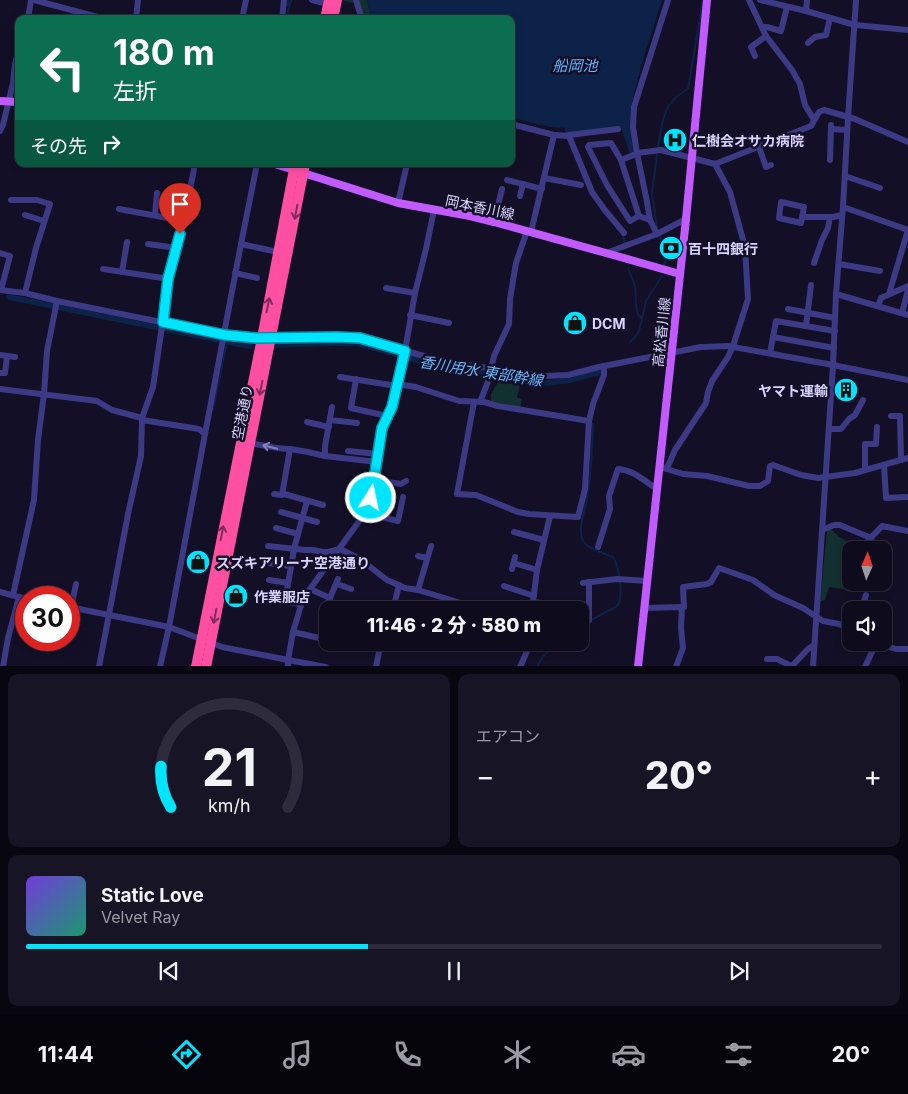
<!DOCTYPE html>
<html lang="ja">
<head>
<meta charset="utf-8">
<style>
	body { margin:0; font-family:Inter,"Noto Sans JP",sans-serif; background:#171425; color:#f1f3f6; height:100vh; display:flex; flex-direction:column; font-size:19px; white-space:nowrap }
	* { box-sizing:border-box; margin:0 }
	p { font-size:16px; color:#9b9ba3 }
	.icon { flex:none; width:28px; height:28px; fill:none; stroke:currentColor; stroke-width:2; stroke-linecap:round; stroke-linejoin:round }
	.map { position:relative; height:666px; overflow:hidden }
	.side { display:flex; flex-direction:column; gap:8px; padding:8px; background:#08060f; flex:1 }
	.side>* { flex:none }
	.banner { position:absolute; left:15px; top:15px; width:500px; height:152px; border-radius:10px; box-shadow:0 2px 8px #0003,0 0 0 1px #2e2b3b; background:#0b6e4f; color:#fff; overflow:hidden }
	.needle { width:32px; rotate:3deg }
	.controls { position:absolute; left:842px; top:541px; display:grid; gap:10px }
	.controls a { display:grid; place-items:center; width:50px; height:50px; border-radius:10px; background:#0e0b1c; box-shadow:0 2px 8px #0003,0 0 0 1px #2e2b3b; font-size:25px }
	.speed { position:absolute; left:15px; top:586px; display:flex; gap:10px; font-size:25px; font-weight:700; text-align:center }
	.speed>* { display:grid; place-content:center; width:65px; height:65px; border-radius:50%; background:#0e0b1c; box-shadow:0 2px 8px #0003,0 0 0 1px #2e2b3b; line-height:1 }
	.speed .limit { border:8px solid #d22; background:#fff; color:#111 }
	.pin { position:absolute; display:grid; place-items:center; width:42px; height:42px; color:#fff; margin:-51px -21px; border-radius:50% 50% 50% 0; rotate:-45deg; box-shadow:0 0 5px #0007 }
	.pin .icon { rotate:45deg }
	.me { position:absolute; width:55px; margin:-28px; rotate:10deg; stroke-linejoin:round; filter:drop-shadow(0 0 4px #0008) }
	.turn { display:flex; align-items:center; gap:18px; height:105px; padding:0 15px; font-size:22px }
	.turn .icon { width:65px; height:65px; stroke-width:2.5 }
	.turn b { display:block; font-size:35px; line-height:42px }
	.then { display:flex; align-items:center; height:48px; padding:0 15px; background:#0003; gap:10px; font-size:19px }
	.big { font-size:38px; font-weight:800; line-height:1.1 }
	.side .card { flex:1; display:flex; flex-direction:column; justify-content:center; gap:8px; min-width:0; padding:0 18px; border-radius:10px; background:#171425 }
	.side .dial { align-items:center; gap:0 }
	.dial svg { height:130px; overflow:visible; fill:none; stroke:#2e2b3b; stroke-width:7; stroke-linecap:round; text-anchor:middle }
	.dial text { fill:#f1f3f6; stroke:none }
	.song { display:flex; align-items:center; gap:15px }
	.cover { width:60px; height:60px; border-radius:8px; background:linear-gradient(135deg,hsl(260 70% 55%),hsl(160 70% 35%)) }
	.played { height:5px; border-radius:2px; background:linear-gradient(90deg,#00e5ff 40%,#2e2b3b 40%) }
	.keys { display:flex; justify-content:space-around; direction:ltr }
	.heat { display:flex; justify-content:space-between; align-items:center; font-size:28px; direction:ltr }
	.side .tiles { flex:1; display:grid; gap:8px; grid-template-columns:1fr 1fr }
	.card:last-child { grid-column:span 2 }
	.trip { position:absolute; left:319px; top:601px; width:270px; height:50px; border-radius:10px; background:#0e0b1c; box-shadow:0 2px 8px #0003,0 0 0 1px #2e2b3b; font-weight:800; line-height:50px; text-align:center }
	.dock { display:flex; height:80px; justify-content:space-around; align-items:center; background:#06040b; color:#9b9ba3 }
	.dock .icon { width:35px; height:35px }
	.dock .active { color:#00e5ff }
	.dock b { font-size:22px; color:#f1f3f6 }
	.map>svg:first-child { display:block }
</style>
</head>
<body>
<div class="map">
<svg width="908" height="667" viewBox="0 0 908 667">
	<rect width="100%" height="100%" fill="#130f26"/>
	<g fill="#12302f">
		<path d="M344,0H367L371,19H358L354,3L344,1Z"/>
		<path d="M498,382L520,385L517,397L522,399L520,408L491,401V394Z"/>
		<path d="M831,529L838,536L860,549L851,550V580L849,590L829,587L825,600L820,601L827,531Z"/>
	</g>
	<path fill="#0c2248" d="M367,0H662L642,63L632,102L630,125L635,153L630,154L621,128L565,134V128L550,127L511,118V19H371Z"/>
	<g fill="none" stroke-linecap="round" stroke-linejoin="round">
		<g stroke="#0c2248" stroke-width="2">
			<path d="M288,0V6"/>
			<path d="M286,19L291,0"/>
			<path d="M658,147C661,130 662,111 675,98C679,94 684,92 688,89L703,0"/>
			<path d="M657,228L652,193L657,155"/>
			<path d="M622,233L625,243"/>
			<path d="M660,236L666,257L664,266"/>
			<path d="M628,268C630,274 634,281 635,287C637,298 633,311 642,319"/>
			<path d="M630,342L636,336L639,331L646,301L662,276"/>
			<path d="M213,410L226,346"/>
			<path d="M580,628L586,623L617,606C624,596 619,569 614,558C607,554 588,549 584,542C578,534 582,518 585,508C591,480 592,452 593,424"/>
			<path d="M537,667C545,650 552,648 569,642"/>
		</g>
		<g stroke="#0c2248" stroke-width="5.5">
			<path d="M9,297L242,345L251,346"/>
			<path d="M274,345L347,343L359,344L439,366L547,383L566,381L600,372"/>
		</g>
		<g stroke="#3d3a85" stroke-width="6">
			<path d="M34,0L105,19"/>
			<path d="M312,0L328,4"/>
			<path d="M356,0L362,19"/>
			<path d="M749,0L766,36L792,70L800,84L805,105L814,120"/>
			<path d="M760,0L806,11L855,25L908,30"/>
			<path d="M806,11L807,0"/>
			<path d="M28,19L31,0"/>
			<path d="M136,19L138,0"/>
			<path d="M242,19L246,0"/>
			<path d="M282,19L284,0"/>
			<path d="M762,27H767L781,31L787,7"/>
			<path d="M808,43L815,37L826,35L830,18"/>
			<path d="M755,56L751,47L766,36"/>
			<path d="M511,124L554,135L531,232"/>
			<path d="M831,129L847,130"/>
			<path d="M0,131L3,125L13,83L15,64L19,49"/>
			<path d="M554,135L569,136V135L618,129"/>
			<path d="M569,136L592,192L604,209L624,233"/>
			<path d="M759,147L766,167L771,165"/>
			<path d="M621,160L636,154L637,153L661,150L715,164L806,128L811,126L819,112L824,110L855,119L908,142"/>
			<path d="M830,160L831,125"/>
			<path d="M845,176L880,188"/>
			<path d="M544,178L581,185"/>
			<path d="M507,180L542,189"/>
			<path d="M520,196L523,184"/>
			<path d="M11,200H37L50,204L36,248L25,293"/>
			<path d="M781,202L804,207L801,223L779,218Z"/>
			<path d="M398,203L407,164"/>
			<path d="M843,207L908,230"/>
			<path d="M119,209L184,221"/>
			<path d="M25,215L44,221"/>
			<path d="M155,215L157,193"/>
			<path d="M639,216L630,221L607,185L588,147L589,145L611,143L621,160L639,216L650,220"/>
			<path d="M802,217H833L842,215"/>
			<path d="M494,222L502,189"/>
			<path d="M657,234L650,220L647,202L637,153L633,127L634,107L668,0"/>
			<path d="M148,244L177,248"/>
			<path d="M241,244L278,252"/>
			<path d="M0,253L10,256L1,290"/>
			<path d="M606,253L657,234L686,219"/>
			<path d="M814,263L822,240L828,228L830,217"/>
			<path d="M839,264L880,271"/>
			<path d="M103,269L169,279"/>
			<path d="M122,272L127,242"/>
			<path d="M235,273L257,278"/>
			<path d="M386,288L415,293"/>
			<path d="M0,290L25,293L57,301L225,335L256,338L337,337L360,338L445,362L546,376L568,375L599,367L701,347L728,346L833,365L908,380"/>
			<path d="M836,294L908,315"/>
			<path d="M889,294L908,230"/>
			<path d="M878,306L881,298L908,286"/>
			<path d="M788,309L835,318"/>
			<path d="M902,313L908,290"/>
			<path d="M410,315L449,323"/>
			<path d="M806,326L811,285"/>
			<path d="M773,337L834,348"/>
			<path d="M770,353L776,321L835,331"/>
			<path d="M0,355L15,357"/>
			<path d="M0,373H5L7,356"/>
			<path d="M340,377L397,386"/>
			<path d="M356,379L351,408L387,416"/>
			<path d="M397,384L416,387L459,401L484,402L498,406L589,421"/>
			<path d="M0,389L97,401L112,410L142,418"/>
			<path d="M474,402L457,494L476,495L518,512L529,514L578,517L585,489L589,421L593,404L604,375V366"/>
			<path d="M480,402L489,379L494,356L509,324L510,299L516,263L527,231"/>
			<path d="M891,416H900L901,460"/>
			<path d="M142,420L199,429L205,434L241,244L257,164"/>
			<path d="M330,420L357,423"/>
			<path d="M307,422L329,427"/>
			<path d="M829,429H841L849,419L855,415L863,400"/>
			<path d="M250,443C263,445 276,449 290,449"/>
			<path d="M348,451L378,454"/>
			<path d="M325,456V446L332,407"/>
			<path d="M884,465L886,498L908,497"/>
			<path d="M663,468L683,474L707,476L749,486H760L768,481L770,466L773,465L801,475L818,478L855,473L908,458"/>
			<path d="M667,468L675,450L706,403L708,392L712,381L728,357L733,346L748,299L745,247L730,192L715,164"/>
			<path d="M865,470V444H876L877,427"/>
			<path d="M374,480L401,484L406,481"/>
			<path d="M274,494L282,495L290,449L308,452L325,456L377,462"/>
			<path d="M284,494L323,505"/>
			<path d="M281,512L317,522"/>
			<path d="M365,513L398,521L403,497"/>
			<path d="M276,528L298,534"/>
			<path d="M822,530L834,525H840L871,538"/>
			<path d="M514,532L544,540"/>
			<path d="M268,546L305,550H313L322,552H328L340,549L360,559L387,580L394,583L405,588L418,590L484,610"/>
			<path d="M598,547L610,509L609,496L618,469C634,470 644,481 657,489"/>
			<path d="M864,550L866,543L882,526L908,531"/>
			<path d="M418,556L427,558"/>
			<path d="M268,563L291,566"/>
			<path d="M514,563L537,570"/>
			<path d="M512,569L515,557"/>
			<path d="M269,580L288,583"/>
			<path d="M589,582V620"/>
			<path d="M583,583L617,579L647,581"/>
			<path d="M337,584L351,589"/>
			<path d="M504,586L534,596"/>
			<path d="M861,587L862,582"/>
			<path d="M310,589L330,598"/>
			<path d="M418,590L431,546"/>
			<path d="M0,592L26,599"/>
			<path d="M13,595L34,500L38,440L44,394L47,351L57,301"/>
			<path d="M262,598L301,604"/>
			<path d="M285,602L294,549L307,501"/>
			<path d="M533,602L589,609"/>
			<path d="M327,605L338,579"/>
			<path d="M69,607L169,627L222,647L288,660L326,667"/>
			<path d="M682,607H684L683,587L707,584L711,582L719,568L753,580L774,595L803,608L823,621L839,624L851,629"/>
			<path d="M71,608L76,584"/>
			<path d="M644,608L682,607L681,628L683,648L676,667"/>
			<path d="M393,610L399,585"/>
			<path d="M532,610L537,570L550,516"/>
			<path d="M861,610L866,595"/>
			<path d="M293,632L328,640"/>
			<path d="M767,659H777L791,666"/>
			<path d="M3,667L8,638L19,597"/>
			<path d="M99,667L128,514L141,456L142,418L153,387L169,279L184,221L195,164"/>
			<path d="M160,667L169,627L205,434"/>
			<path d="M288,667V660L293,632L302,602L310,589L360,520L365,513L371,497L382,428L392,407L405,351L415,293L426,249L434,210"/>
			<path d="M376,667L381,642"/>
			<path d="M520,667L528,649L530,642"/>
			<path d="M791,667L808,649L814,645"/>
			<path d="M813,667L833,365L836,294L843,207L848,118L856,0"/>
			<path d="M865,667L876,643L896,649H908"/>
		</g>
		<g stroke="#c25bff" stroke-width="8">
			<path d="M0,101L19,102"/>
			<path d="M275,164L398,203L470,216L494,222L606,253L680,274"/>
			<path d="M638,667L686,219L707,0"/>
		</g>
		<g stroke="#ff4fa3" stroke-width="10">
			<path d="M325,19L329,0"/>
			<path d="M333,19L337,0"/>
			<path d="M196,667L262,338L295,164"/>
			<path d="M206,667L305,164"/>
		</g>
	</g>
	<defs><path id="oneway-shaft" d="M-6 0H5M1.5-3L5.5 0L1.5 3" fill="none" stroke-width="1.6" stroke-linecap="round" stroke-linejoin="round" transform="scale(1.25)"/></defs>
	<g stroke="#7d2c5e">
		<use href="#oneway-shaft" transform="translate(296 212) rotate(101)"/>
		<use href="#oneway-shaft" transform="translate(268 305) rotate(-79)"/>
		<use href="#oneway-shaft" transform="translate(261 388) rotate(101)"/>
		<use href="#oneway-shaft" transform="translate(222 533) rotate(-79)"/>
		<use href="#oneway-shaft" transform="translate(215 616) rotate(101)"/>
	</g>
	<use stroke="#837fbc" href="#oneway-shaft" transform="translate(270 447) rotate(-166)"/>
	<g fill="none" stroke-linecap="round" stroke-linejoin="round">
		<g stroke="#0095a6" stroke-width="12">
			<path id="route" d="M180,234L168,279L163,322L225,335L256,338L337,337L360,338L405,351L392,407L382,428L371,498"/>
		</g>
		<use href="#route" stroke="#00e5ff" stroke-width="9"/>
	</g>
	<defs>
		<g id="hospital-disc" transform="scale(1.25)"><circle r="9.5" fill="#00e5ff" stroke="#130f26"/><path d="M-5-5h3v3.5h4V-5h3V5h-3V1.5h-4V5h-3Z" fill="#111"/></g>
		<g id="bank-disc" transform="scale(1.25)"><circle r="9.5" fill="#00e5ff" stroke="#130f26"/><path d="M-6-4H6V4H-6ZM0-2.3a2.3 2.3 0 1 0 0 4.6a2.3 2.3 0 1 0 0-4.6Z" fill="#111"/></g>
		<g id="shop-disc" transform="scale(1.25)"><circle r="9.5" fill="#00e5ff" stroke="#130f26"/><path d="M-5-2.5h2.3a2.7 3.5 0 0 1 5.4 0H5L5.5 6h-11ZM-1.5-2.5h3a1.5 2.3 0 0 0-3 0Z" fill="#111"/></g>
		<g id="building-disc" transform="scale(1.25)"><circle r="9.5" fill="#00e5ff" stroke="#130f26"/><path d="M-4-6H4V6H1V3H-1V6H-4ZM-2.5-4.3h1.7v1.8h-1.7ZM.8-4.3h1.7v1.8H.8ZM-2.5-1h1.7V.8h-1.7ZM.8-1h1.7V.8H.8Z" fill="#111"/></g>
	</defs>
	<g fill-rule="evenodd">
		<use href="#hospital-disc" x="675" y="140"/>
		<use href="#bank-disc" x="671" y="248"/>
		<use href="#shop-disc" x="575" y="323"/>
		<use href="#building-disc" x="846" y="390"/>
		<use href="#shop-disc" x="198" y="562"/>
		<use href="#shop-disc" x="236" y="596"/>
	</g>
	<g text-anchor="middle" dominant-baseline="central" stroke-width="5" stroke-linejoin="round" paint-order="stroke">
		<g font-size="14" font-weight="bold" fill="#d9d4ff" stroke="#130f26" text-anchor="start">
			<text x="692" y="140">仁樹会オサカ病院</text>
			<text x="688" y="248">百十四銀行</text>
			<text x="592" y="323">DCM</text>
			<text x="828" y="390" text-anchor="end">ヤマト運輸</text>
			<text x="216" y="562">スズキアリーナ空港通り</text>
			<text x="254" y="596">作業服店</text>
		</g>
		<g font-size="14" fill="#d9d4ff" stroke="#130f26">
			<text transform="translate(480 207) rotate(12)">岡本香川線</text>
			<text transform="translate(661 332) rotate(-84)">高松香川線</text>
			<text transform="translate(242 412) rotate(-79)">空港通り</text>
		</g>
		<g font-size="15" font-style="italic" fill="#62b6ff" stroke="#130f26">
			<text x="575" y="65">船岡池</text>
			<text transform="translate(481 371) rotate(9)">香川用水 東部幹線</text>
		</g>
	</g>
</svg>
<div class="controls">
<a><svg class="needle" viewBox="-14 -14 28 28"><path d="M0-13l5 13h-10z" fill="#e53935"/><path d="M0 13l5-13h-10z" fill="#9b9ba3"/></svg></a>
<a><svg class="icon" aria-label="sound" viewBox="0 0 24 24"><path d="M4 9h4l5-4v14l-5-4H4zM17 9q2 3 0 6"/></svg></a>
</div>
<div class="speed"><div class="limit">30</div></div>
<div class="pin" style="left:180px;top:234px;background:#d93025"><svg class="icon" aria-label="arrive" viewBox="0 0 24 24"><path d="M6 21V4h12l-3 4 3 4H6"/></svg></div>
<svg class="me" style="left:371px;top:498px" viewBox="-20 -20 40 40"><circle r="17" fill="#00e5ff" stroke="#fff" stroke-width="3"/><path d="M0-11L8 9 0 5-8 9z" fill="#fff"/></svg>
<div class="trip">11:46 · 2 分 · 580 m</div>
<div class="banner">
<div class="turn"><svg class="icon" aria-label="left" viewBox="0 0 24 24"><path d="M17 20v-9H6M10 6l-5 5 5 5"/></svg><div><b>180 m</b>左折</div></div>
<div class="then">その先<svg class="icon" aria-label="right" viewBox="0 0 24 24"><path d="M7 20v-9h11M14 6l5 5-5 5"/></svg></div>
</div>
</div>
<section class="side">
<div class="tiles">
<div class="card dial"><svg viewBox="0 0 100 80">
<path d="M14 69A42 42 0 1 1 86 69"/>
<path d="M14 69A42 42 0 0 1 8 44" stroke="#00e5ff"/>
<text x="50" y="56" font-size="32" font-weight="700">21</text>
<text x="50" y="72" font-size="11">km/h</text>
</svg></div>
<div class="card"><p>エアコン</p>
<div class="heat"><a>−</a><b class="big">20°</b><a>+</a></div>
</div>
<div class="card">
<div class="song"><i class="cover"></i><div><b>Static Love</b><p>Velvet Ray</p></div></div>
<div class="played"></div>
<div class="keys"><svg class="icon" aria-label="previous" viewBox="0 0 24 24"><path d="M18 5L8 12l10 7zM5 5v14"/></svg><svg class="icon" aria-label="pause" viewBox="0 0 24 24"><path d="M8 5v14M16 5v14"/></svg><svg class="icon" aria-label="next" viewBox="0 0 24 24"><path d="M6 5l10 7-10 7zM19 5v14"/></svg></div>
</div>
</div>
</section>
<nav class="dock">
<b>11:44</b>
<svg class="icon active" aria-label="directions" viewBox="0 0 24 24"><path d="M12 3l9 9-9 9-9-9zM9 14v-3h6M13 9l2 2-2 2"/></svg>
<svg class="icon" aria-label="music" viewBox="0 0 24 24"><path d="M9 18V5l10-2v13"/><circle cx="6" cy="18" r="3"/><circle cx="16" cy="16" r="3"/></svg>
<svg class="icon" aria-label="phone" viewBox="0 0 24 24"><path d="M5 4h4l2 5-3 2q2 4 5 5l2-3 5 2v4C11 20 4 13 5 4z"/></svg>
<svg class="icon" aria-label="climate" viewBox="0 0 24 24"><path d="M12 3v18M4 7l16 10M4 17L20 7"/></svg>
<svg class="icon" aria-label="car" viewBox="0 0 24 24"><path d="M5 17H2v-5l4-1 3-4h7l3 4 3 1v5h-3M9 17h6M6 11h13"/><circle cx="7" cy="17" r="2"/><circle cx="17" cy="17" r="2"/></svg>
<svg class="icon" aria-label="filters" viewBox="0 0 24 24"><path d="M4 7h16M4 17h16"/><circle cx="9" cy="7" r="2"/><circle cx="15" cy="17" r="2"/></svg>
<b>20°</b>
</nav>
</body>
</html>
